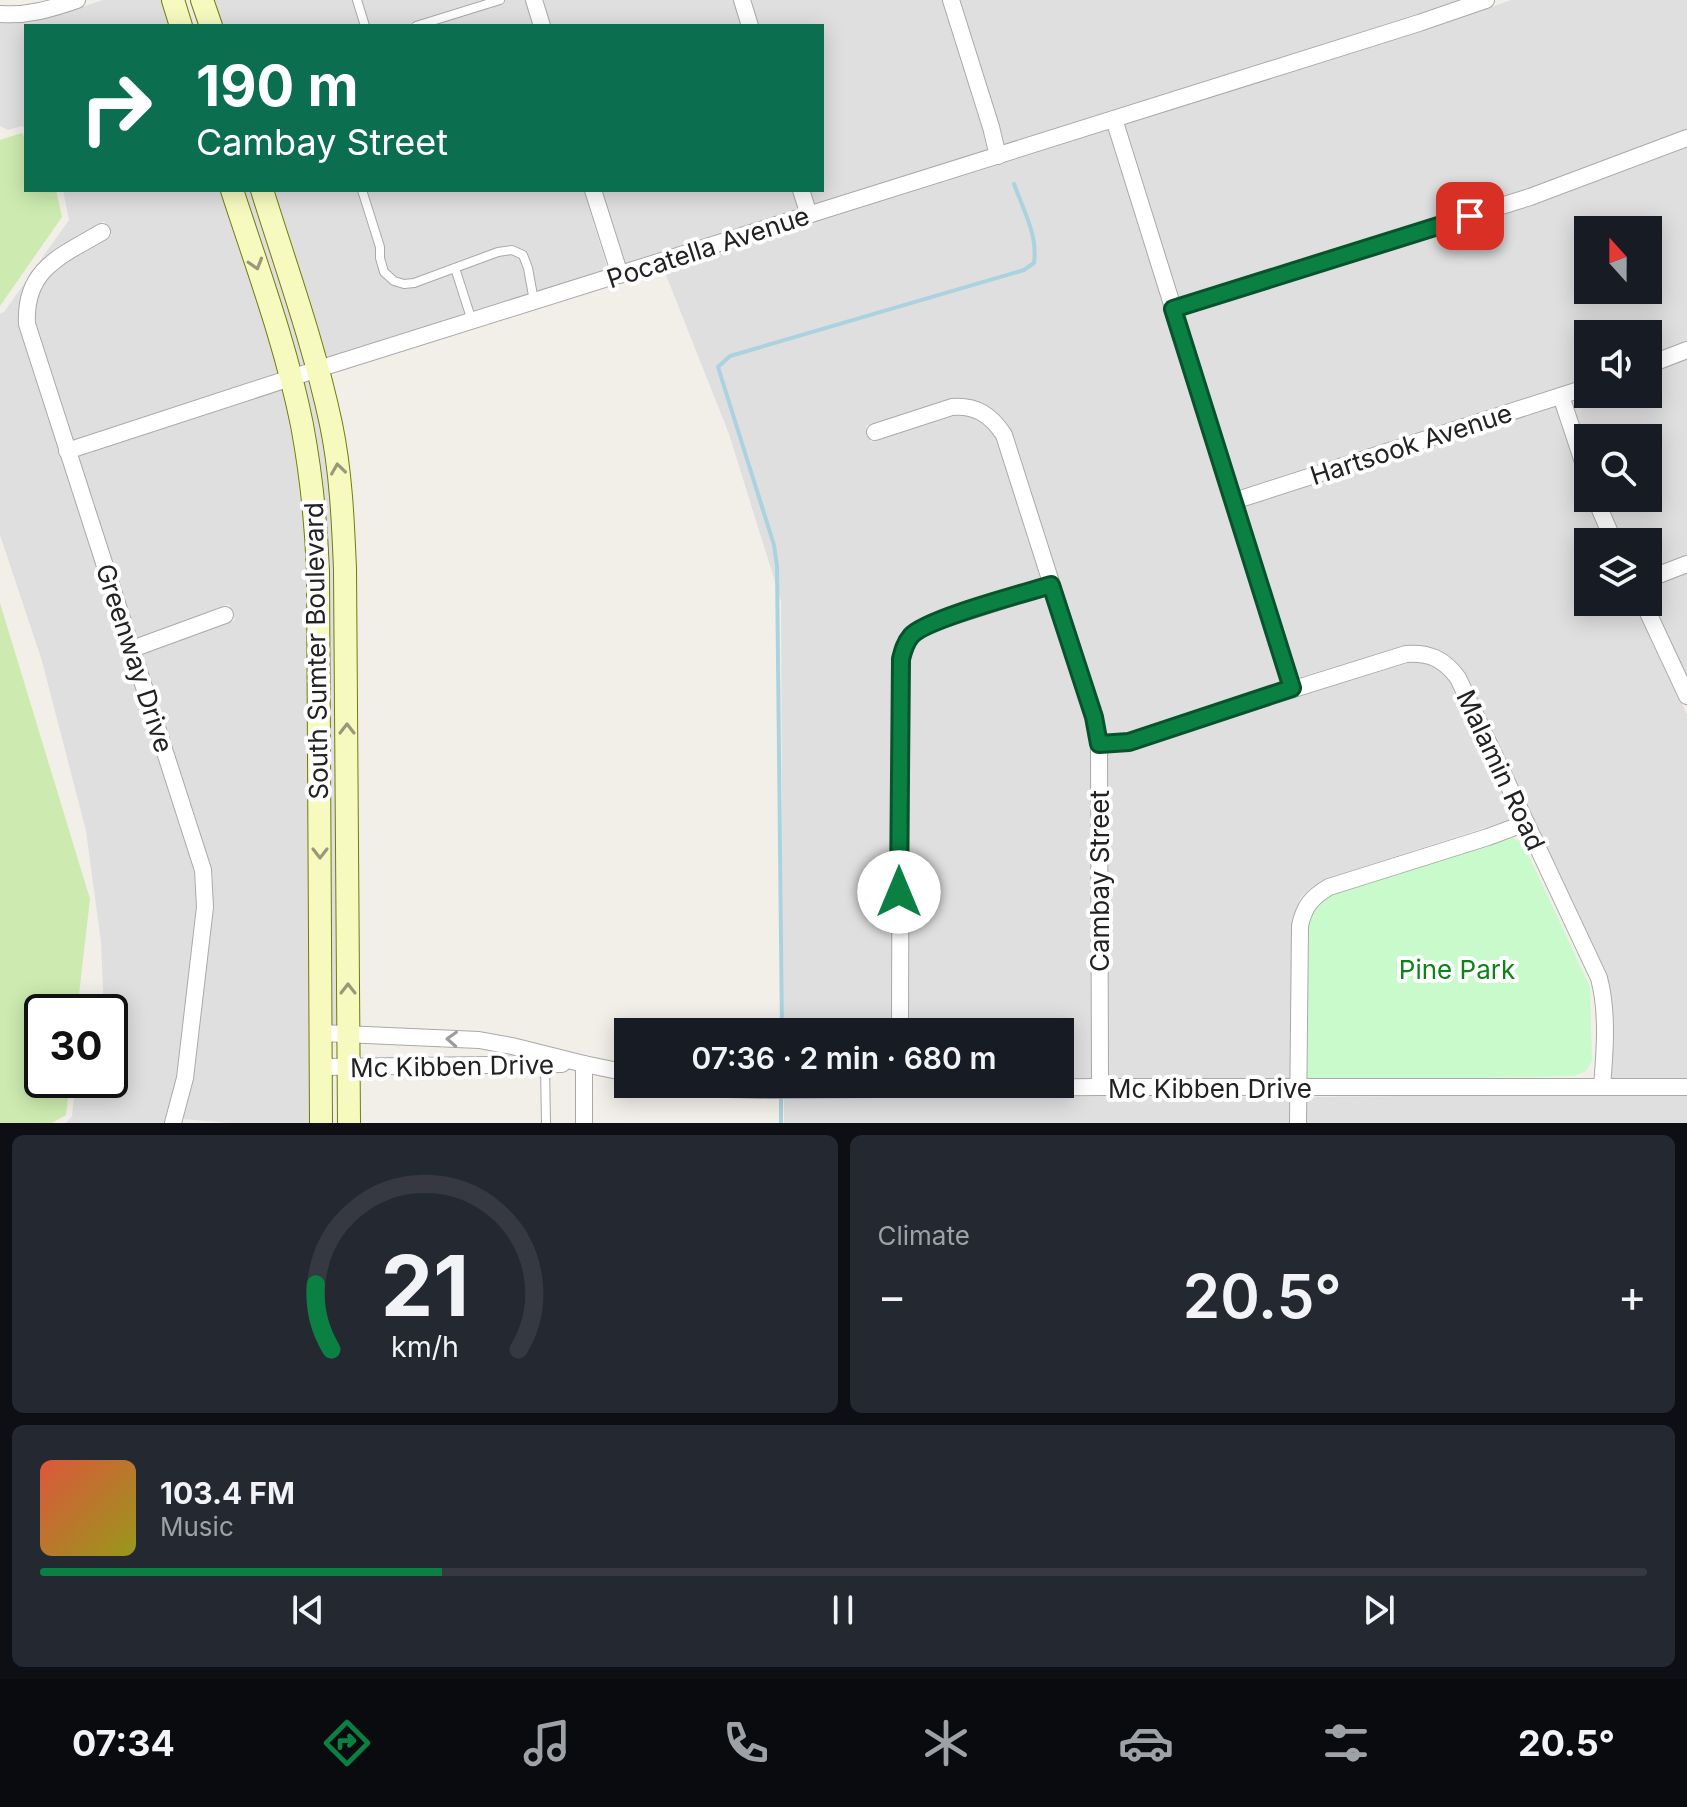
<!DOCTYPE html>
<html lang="en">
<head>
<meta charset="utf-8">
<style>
	body { margin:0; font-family:Inter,sans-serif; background:#242831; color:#f1f3f6; height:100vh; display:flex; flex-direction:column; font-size:30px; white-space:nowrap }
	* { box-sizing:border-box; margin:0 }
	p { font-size:26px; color:#9ea1a6 }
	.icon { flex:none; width:44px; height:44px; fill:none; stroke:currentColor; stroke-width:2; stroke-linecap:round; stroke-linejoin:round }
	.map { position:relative; height:1123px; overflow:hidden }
	.drawer { display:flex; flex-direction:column; gap:12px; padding:12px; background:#0d0f14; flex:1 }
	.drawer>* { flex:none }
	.guide { position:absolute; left:24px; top:24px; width:800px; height:168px; border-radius:0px; box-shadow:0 4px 20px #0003; background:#0b6e4f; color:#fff; overflow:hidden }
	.needle { width:52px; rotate:339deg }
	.buttons { position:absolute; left:1574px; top:216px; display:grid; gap:16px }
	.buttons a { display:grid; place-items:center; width:88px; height:88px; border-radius:0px; background:#171b24; box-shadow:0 4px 20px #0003; font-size:40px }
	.speed { position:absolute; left:24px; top:994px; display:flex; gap:16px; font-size:40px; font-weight:700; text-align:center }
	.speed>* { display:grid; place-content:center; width:104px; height:104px; border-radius:50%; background:#171b24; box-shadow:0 4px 20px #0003; line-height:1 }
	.speed .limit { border:4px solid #111; border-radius:12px; background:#fff; color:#111 }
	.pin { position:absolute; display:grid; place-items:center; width:68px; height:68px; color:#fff; margin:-34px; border-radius:16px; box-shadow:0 4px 12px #0006 }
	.me { position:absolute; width:88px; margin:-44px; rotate:0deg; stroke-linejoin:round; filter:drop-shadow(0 0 6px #0008) }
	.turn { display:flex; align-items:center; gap:28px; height:168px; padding:0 40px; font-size:36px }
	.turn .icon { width:104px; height:104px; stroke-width:2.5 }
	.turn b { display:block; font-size:56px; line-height:68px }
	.big { font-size:60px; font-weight:600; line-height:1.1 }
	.drawer .widget { flex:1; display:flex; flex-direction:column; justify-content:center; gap:12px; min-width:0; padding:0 28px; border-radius:12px; background:#242831 }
	.drawer .dial { align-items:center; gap:0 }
	.dial svg { height:208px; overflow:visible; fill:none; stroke:#363941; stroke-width:7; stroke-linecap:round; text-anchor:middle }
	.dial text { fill:#f1f3f6; stroke:none }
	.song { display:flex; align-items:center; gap:24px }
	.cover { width:96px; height:96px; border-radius:12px; background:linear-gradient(135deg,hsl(10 70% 55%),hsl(60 70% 35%)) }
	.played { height:8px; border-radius:4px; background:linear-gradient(90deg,#0b8043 25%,#363941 25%) }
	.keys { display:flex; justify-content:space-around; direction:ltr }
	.heat { display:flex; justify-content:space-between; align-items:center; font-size:44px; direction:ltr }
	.drawer .tiles { flex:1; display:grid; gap:12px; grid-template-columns:1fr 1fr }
	.widget:last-child { grid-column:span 2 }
	.trip { position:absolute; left:614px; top:1018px; width:460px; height:80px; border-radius:0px; background:#171b24; box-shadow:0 4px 20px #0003; font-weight:600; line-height:80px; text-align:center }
	.dock { display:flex; height:128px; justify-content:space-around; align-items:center; background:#090b0e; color:#9ea1a6 }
	.dock .icon { width:56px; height:56px }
	.dock .on { color:#0b8043 }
	.dock b { font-size:36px; color:#f1f3f6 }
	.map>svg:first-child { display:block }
</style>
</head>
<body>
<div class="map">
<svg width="1687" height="1123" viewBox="0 0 1687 1123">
	<rect width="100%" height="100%" fill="#f2efe9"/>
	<g fill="#e0dfdf" fill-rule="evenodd">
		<path d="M103,0H165L173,26H26V128L22,126L8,130L0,126V22H29L48,18Z"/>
		<path d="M210,0H526L534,26H219Z"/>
		<path d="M541,0H734L742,26H550Z"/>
		<path d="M750,0H944L989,150L814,205L809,190H822V26H758Z"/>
		<path d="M960,0H1462L1003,146Z"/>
		<path d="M1511,0H1687V129L1527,189L1178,299L1124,125L1422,31Z"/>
		<path d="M1109,130L1283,683L1127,733L1105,735L1005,422L987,406L961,398L950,399L866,426L871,442L954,416H969L981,420L997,438L1041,579L925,616L905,630L897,645L893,659L892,1032H783L781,601L729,434L664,270Z"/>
		<path d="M1687,147V341L1648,356V334H1588V378L1238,490L1183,315L1533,205ZM1588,230H1648V290H1588Z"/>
		<path d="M63,190H224L281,372L72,441L35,324L34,310L37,297L46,279L53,271L112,235L104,221L53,251L39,262L69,220Z"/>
		<path d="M240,190H249L282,279L308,363L295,367Z"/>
		<path d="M270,190H584L608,270L323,358Z"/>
		<path d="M601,190H793L799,209L624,265Z"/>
		<path d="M26,281L22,290L19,307L21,334L192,860L197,880L198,906L178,1076L172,1101L165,1123H66L72,1116L75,1087L78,1080H110V1012H104L101,942L86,831L42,661L0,535V314L4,312Z"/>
		<path d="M1687,359V555L1648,570V542H1622L1603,498H1648V438H1588V453L1571,402L1593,394H1648V374Z"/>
		<path d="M313,379L324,427L335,516L341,1025L329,1024L299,383Z"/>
		<path d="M285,388L308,522L313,1123H229L183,1119L193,1080L213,909V880L207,856L142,654L235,620L229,604L137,638L77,457Z"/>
		<path d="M1557,406L1585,494L1606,542H1588V602H1634L1687,715V1078H1610L1611,1002L1606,977L1464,674L1456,663L1444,653L1432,647L1417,645L1403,646L1297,678L1244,507Z"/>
		<path d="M1687,573V678L1648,596V588Z"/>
		<path d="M1047,595L1086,719L1092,744V1079H1060V1032H908V661L911,651L917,642L932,632Z"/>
		<path d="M1419,662L1437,667L1445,674L1452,683L1515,818L1325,879L1311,888L1301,897L1295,911L1292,926L1290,1080L1107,1079V752L1132,749L1295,697L1408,663Z"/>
		<path d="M1601,1094L1687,1095V1123H1306V1097Z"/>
		<path d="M1100,1096L1290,1097L1291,1123H784V1098Z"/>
	</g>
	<g fill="#cdebb0">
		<path d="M22,133L26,140V190H56L62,217L0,306V140Z"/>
		<path d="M0,603L90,899L77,1012H42V1080H70L66,1115L52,1123H0Z"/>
	</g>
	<path fill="#c8facc" d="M1513,838L1523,843L1590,987L1592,1060L1586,1071L1575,1076L1304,1082L1307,924L1314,904L1325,895Z"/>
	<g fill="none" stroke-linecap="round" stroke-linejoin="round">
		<g stroke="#aad3df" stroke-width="4">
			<path d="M782,1032L777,566L774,545L718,367L730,356L1024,270L1034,263C1038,235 1023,209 1014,184"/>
			<path d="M781,1123V1094"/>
		</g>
		<g stroke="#a9a9a9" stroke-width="10">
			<g id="lane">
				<path d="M357,0L365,26"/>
				<path d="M416,26L500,0"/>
				<path d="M362,190L380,247V258L384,272L394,281L404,284L414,283L498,252L512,250L523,255L528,268L534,301"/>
				<path d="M455,268L472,321"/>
				<path d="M545,1065L546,1123"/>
			</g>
		</g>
		<g stroke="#a9a9a9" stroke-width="18">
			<g id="street">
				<path d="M534,0L542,26"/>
				<path d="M742,0L750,26"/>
				<path d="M951,0L991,127L998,156"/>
				<path d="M0,14C28,16 51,9 77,0"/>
				<path d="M1114,119L1292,688"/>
				<path d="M593,190L620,275"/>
				<path d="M801,190L809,215"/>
				<path d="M102,232C61,256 24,269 27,324L203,870L205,907L185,1078L173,1123"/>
				<path d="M1173,309L1530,197L1687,138"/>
				<path d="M1648,365L1687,350"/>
				<path d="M1561,396L1588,477"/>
				<path d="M875,432L952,407C976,405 991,415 1004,435L1094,717L1099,744L1100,1087"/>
				<path d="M67,451L318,369L1419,23L1486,0"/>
				<path d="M1595,498L1614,542"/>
				<path d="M1234,501L1588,387"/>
				<path d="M1648,579L1687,564"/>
				<path d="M1643,602L1687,696"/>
				<path d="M132,649L225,615"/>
				<path d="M1099,744L1129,742L1194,720L1406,654C1429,652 1444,659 1458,678L1599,978C1608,1012 1605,1051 1602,1086"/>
				<path d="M900,1032L901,659L904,647L911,636L929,624L1051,585"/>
				<path d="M321,1033L479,1040L512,1046L584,1064L628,1073"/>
				<path d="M584,1064V1123"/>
				<path d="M321,1067L562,1064"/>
				<path d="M686,1084L727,1089L769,1090L1100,1087H1687"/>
				<path d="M1298,1123L1300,926C1304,906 1312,897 1329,887L1488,837L1526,823"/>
			</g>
		</g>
		<g stroke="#707d05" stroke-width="24">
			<g id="secondary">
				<path d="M173,0L181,26"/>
				<path d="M202,0L211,26"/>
				<path d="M232,190C257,267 286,345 302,425C311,473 316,522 318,571L321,1123"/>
				<path d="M262,190C286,267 314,344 331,424C341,472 343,521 345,569L349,1123"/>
			</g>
		</g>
		<use href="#lane" stroke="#fff" stroke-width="8"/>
		<use href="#street" stroke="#fff" stroke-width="16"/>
		<use href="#secondary" stroke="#f7fabf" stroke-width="22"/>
	</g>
	<defs><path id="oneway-chevron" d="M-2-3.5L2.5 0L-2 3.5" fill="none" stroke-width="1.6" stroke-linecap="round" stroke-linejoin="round" transform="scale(2)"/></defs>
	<g stroke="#979978">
		<use href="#oneway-chevron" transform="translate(256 264) rotate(73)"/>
		<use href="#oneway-chevron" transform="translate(338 469) rotate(-98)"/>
		<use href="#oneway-chevron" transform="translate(347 729) rotate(-90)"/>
		<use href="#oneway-chevron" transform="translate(320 853) rotate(90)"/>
		<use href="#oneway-chevron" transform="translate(348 989) rotate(-90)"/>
	</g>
	<use stroke="#9c9c9c" href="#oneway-chevron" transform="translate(452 1039) rotate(-177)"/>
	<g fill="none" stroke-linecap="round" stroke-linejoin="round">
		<g stroke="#07532c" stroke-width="20">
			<path id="route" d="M899,892L901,659C903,651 905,643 911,636C925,619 1025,593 1051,585L1094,717L1099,744L1129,742L1292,688L1173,309L1470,216"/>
		</g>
		<use href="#route" stroke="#0b8043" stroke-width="14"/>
	</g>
	<g text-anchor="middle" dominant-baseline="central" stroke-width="8" stroke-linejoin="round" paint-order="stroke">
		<g font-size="26" fill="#222" stroke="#fff">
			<text transform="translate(708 247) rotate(-18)">Pocatella Avenue</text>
			<text transform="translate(1411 444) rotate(-18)">Hartsook Avenue</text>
			<text transform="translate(316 651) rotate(-91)">South Sumter Boulevard</text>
			<text transform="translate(135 658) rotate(72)">Greenway Drive</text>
			<text transform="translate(1501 770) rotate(65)">Malamin Road</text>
			<text transform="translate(1099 881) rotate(-90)">Cambay Street</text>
			<text transform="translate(452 1066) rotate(-1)">Mc Kibben Drive</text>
			<text x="1210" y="1088">Mc Kibben Drive</text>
		</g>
		<g font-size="26" fill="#0c8416" stroke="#fff">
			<text x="1457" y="969">Pine Park</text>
		</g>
	</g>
</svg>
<div class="buttons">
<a><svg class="needle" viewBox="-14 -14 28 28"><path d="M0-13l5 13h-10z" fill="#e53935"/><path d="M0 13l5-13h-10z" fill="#9ea1a6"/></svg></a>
<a><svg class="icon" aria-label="sound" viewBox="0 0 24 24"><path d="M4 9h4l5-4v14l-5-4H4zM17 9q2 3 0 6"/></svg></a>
<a><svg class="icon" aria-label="search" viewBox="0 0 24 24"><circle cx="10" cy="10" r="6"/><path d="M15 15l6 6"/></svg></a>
<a><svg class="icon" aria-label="layers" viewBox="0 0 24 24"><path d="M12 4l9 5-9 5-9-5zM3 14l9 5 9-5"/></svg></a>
</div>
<div class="speed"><div class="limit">30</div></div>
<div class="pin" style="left:1470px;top:216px;background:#d93025"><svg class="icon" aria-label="arrive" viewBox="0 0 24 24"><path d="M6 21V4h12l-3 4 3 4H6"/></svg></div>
<svg class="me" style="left:899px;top:892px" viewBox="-20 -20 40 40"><circle r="19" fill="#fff"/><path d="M0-13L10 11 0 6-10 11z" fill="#0b8043"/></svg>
<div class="trip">07:36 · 2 min · 680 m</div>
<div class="guide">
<div class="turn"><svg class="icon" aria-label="right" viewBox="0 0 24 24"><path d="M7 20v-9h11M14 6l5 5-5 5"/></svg><div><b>190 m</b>Cambay Street</div></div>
</div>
</div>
<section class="drawer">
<div class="tiles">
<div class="widget dial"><svg viewBox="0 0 100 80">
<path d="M14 69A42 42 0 1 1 86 69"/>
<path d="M14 69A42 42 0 0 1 8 44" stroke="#0b8043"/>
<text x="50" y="56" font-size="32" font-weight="700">21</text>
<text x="50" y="72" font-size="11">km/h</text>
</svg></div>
<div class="widget"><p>Climate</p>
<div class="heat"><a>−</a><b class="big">20.5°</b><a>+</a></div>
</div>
<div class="widget">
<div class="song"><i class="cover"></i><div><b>103.4 FM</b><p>Music</p></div></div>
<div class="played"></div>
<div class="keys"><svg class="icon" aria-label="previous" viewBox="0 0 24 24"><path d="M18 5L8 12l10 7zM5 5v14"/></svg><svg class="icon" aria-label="pause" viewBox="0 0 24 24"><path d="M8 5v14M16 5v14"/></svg><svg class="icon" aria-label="next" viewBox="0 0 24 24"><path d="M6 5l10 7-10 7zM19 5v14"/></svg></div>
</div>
</div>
</section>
<nav class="dock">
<b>07:34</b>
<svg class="icon on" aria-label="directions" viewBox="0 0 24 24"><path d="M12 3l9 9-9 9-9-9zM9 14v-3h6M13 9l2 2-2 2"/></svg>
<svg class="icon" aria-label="music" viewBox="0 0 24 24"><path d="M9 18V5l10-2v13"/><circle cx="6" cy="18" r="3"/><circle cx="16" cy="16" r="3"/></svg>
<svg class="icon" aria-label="phone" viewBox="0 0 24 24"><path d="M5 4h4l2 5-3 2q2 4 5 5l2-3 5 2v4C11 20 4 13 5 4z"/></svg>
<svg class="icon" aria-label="climate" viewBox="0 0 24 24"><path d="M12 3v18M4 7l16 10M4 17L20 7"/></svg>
<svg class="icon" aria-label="car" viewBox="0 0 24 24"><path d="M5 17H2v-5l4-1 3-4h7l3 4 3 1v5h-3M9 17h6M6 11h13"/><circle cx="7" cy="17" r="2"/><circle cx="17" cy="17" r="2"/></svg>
<svg class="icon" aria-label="filters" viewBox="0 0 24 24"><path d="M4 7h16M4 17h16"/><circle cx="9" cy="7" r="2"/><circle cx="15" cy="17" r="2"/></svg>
<b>20.5°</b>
</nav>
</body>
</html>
